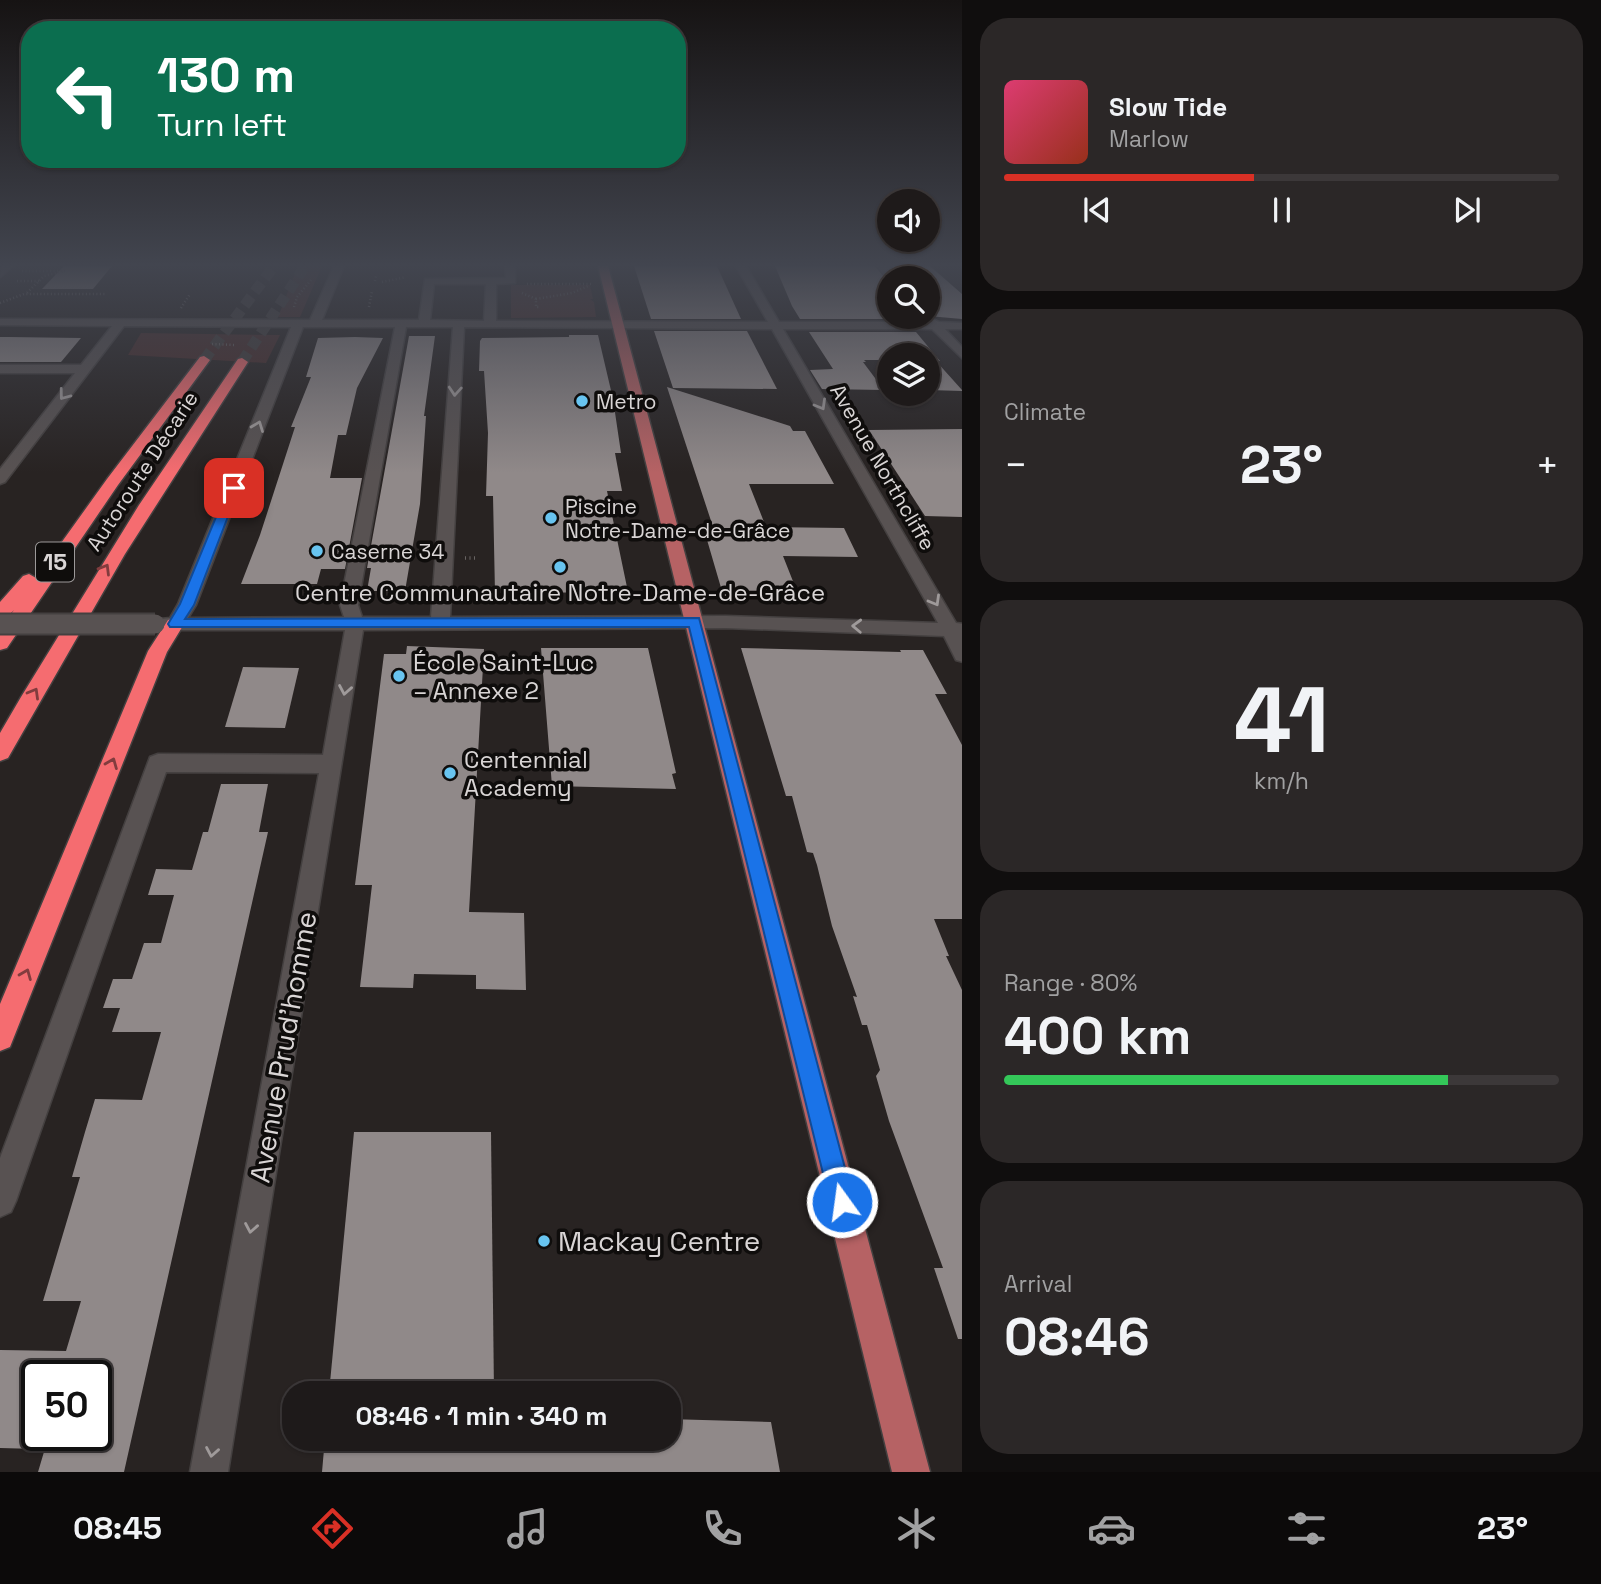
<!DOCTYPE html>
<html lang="en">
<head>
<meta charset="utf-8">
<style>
	body { margin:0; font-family:"Space Grotesk",sans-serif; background:#2b2727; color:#f1f3f6; height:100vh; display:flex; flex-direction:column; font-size:26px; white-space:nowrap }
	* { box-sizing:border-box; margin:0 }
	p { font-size:23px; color:#a1a1a2 }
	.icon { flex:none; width:38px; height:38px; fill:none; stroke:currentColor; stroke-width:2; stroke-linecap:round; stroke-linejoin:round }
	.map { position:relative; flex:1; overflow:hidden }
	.panel { display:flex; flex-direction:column; gap:18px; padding:18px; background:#100e0e; width:639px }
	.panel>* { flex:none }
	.guide { position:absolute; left:21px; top:21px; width:665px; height:147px; border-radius:28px; box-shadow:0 2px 5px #0004,0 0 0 2px #3c3839; background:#0b6e4f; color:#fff; overflow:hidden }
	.controls { position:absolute; left:877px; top:189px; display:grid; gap:14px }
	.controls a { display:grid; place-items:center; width:63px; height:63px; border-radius:50%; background:#1e1a1a; box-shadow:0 2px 5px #0004,0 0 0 2px #3c3839; font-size:35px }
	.speed { position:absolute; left:21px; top:1360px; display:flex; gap:14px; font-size:35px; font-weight:700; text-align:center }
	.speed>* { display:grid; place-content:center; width:91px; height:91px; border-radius:50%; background:#1e1a1a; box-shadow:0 2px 5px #0004,0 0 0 2px #3c3839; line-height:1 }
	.speed .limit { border:4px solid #111; border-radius:10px; background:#fff; color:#111 }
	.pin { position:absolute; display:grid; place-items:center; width:60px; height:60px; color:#fff; margin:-30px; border-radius:14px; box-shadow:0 4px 10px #0006 }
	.me { position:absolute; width:77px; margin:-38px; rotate:346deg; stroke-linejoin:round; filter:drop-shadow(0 0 5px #0008) }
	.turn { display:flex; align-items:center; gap:24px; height:147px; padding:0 21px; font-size:32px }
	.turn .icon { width:91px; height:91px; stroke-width:2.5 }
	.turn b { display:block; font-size:49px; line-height:60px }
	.big { font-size:52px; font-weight:700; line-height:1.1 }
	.panel .card { flex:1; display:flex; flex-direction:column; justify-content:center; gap:10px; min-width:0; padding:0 24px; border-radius:28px; background:#2b2727 }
	.panel .dial { align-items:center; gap:0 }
	.dial b { font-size:91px; line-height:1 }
	.song { display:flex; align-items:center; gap:21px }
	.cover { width:84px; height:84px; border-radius:10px; background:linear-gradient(135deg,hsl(340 70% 55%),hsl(10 70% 35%)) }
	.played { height:7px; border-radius:4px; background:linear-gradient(90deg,#d93025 45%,#3c3839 45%) }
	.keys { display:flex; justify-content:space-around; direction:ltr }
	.heat { display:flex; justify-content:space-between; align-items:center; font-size:38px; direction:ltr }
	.charge { height:10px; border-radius:5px; background:linear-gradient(90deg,#34c759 80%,#3c3839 0) }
	.trip { position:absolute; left:282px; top:1381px; width:399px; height:70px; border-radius:28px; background:#1e1a1a; box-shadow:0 2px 5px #0004,0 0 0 2px #3c3839; font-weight:700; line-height:70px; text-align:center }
	.tab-bar { display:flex; height:112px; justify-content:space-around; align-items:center; background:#0c0a0a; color:#a1a1a2 }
	.tab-bar .icon { width:49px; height:49px }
	.tab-bar .active { color:#d93025 }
	.tab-bar b { font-size:32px; color:#f1f3f6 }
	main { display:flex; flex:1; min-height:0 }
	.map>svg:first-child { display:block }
</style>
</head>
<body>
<main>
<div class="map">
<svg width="963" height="1472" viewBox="0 0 963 1472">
	<rect width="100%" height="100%" fill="#282322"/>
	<g fill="#482c2b">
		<path d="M298,266H322L300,317H278Z"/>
		<path d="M590,285L593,299H590L594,302L596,317L511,318V285Z"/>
		<path d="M141,333L280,335L266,363L128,355Z"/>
	</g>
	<g fill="#908989">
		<path d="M64,266H112L93,289H42Z"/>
		<path d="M634,266H717L741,319H651Z"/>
		<path d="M775,266H875L889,282V317H926L906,319H800L792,306Z"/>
		<path d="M892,266H930L963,295V319L928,316V278H900Z"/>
		<path d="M654,331H747L777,389L673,388Z"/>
		<path d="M809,332H916L940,361H936L963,391L928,390V355H889V360H864L866,362H863L884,390L822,389L810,370L833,369Z"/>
		<path d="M569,335H598L613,399L621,453H615L622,491H607L628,592L495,593L493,496H486L488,433L484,371H479L480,341L482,338L569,337Z"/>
		<path d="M409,336H435L424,416H426L420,504L405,591H367L371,568H367Z"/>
		<path d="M0,337H9L81,338L61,362H0Z"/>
		<path d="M355,337L383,338L357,388L346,435H338L330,478H362L345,569H321L317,584H241L260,535L295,427H291L311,377H306L318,338Z"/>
		<path d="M667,387L790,426L793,431H805L834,484H749L766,527L844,528L858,557L783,556L800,599L724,598L705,533H715Z"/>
		<path d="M963,429V517L925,516L869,430Z"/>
		<path d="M407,646L484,649L469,912L524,913L526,990L476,989V975L414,974L413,988L360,987L372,885H355L384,654H406Z"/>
		<path d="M541,648H648L676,773L672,774L676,789L552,786Z"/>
		<path d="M741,648L901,652L900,650H923L947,694H935L963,747V919H934L949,956H946L963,992V1339H958L934,1268H943L889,1121L876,1076L880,1070L867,1025H862L853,996L857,997L832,926L817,865L813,853L807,852L792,796H786Z"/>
		<path d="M243,667L299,668L285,728L225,727Z"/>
		<path d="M221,784H268L259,832H268L124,1472H38L49,1435H96V1376H37V1449L0,1448V1350L66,1351L81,1301H43L80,1177H72L85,1132L95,1099L142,1100L161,1032H112L120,1008H103L113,979H132L144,943H161L174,895H148L156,869L192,870L203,832H208Z"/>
		<path d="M354,1132H491L494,1393H329Z"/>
		<path d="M668,1419L771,1422L780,1472H322L325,1438H668Z"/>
	</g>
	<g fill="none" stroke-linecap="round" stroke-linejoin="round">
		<g stroke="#433e3d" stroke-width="11" stroke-dasharray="11 6" stroke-linecap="butt">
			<path d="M204,360L274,266"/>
			<path d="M242,362L305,266"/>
		</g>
		<g stroke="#444040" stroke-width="3">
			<g id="minor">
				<path d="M2,266H13L0,277Z"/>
				<path d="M334,266H344L322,320H419L425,279L506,278L505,266H515V283L496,284V321L768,322L736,266H746L779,322H926L927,319L931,318L939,322L963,323V329H945L963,348V359L932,329H783L956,623L963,624V662L956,660L944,636L726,628L363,630L228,1472H190L319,773L166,772L16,1201L11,1212L0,1217V1158L150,757L158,754L323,755L345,630H158L151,628L149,624L151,620L170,618L178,604L291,327L124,326L5,482L0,484V469L75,373H0V365H81L112,326L0,325V319L310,320ZM434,284H486L484,321L430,320ZM303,327H395L340,605L344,617L188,618L196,605ZM406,327H453L431,617H362L358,605ZM464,327L772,329L938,623L726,616L450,617Z"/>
				<path d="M877,266H888L897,278L888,280Z"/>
			</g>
		</g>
		<g stroke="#444040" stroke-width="3">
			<path id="major" d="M598,266H608L930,1472H892Z"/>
		</g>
		<g stroke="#444040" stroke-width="3">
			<g id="highway">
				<path d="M204,356L210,360L118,485L7,648L0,650V629L14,610L6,618L0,620V602L23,576L29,574L36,578L107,479L200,357Z"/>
				<path d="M242,358L248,362L125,554L8,758L0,761V733L21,697L139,505L238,359Z"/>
				<path d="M175,618L182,620L184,624L167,652L10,1047L0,1051V1004L148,651L168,620Z"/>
			</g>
		</g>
		<g stroke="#696564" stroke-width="2.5" stroke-dasharray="1 2.5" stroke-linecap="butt">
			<path d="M22,271H65L44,276L26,294"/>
			<path d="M17,281H40"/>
			<path d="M375,281L376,276"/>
			<path d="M382,282L406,277"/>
			<path d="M527,284H591"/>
			<path d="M522,293L536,299V307H539"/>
			<path d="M536,299L572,293L588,286"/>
			<path d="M0,303L24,294H105"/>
			<path d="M294,307L297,297L311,280"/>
			<path d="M369,307L372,291"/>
			<path d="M181,308L190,294"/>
			<path d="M212,344L235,345"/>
		</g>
		<path stroke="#696564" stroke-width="3.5" stroke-dasharray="1 3.5" stroke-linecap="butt" d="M465,558H478"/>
		<use href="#minor" fill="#585252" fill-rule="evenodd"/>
		<use href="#major" fill="#b66264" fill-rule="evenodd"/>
		<use href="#highway" fill="#f56c70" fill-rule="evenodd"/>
		<g stroke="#444040" stroke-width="23" stroke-linecap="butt">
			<path id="minor-bridge" d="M0,624H155"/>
		</g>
		<use href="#minor-bridge" stroke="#585252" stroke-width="19"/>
	</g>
	<defs><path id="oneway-chevron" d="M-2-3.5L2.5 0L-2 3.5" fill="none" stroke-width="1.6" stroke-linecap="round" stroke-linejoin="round" transform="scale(1.75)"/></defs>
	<g stroke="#9f9a9a">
		<use href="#oneway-chevron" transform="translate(455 391) rotate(94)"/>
		<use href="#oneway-chevron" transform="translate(64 395) rotate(127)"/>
		<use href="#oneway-chevron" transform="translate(821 405) rotate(60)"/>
		<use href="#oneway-chevron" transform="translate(258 426) rotate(-69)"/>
		<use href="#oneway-chevron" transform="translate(935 601) rotate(60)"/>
		<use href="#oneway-chevron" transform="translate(857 626) rotate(-178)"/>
		<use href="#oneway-chevron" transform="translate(345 690) rotate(100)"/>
		<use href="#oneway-chevron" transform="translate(251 1228) rotate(100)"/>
		<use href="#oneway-chevron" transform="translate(212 1452) rotate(100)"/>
	</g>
	<g stroke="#823c3e">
		<use href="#oneway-chevron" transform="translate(105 569) rotate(-59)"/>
		<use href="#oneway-chevron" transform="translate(34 693) rotate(-60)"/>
		<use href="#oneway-chevron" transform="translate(112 763) rotate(-68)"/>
		<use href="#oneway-chevron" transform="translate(26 974) rotate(-68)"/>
	</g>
	<linearGradient id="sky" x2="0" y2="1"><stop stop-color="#161313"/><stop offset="0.56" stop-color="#42454f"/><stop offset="1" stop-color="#42454f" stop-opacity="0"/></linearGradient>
	<rect width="963" height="473" fill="url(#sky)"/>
	<path fill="#1a73e8" stroke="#114b97" stroke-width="2" d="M234,485L239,488L194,605L185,619L699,618L854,1202L850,1210L842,1214L833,1210L830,1202L689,627H170L168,624L180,604L228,488Z"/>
	<g fill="#68c4f0" stroke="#0f0d0c" stroke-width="2.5">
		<circle cx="582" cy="401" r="7"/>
		<circle cx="551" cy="518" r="7"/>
		<circle cx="317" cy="551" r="7"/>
		<circle cx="560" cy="567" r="7"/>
		<circle cx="399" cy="676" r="7"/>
		<circle cx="450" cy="773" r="7"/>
		<circle cx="544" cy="1241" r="7"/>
	</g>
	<g text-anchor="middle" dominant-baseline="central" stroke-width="7" stroke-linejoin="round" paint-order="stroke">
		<g font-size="21" fill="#d9d5d5" stroke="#0f0d0c" text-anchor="start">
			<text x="596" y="401">Metro</text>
			<text x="565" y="506">Piscine<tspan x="565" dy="24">Notre-Dame-de-Grâce</tspan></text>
			<text x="331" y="551">Caserne 34</text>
		</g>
		<g font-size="21" fill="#d9d5d5" stroke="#0f0d0c">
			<text transform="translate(883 467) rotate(60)">Avenue Northcliffe</text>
			<text transform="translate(142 471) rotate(-57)">Autoroute Décarie</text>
		</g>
		<rect fill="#0f0d0c" stroke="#9c9999" stroke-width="2" x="36" y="542.5" width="38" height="39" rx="5"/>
		<g font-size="23" font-weight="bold" fill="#d9d5d5">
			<text x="55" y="562">15</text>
		</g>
		<g font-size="24" fill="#d9d5d5" stroke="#0f0d0c" text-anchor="start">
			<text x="560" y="592" text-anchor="middle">Centre Communautaire Notre-Dame-de-Grâce</text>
			<text x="413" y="662">École Saint-Luc<tspan x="413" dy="28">– Annexe 2</tspan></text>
			<text x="464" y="759">Centennial<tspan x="464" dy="28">Academy</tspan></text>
		</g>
		<g font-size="28" fill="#d9d5d5" stroke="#0f0d0c">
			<text transform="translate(283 1047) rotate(-80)">Avenue Prud'homme</text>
		</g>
		<g font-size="28" fill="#d9d5d5" stroke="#0f0d0c" text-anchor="start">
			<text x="558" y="1241">Mackay Centre</text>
		</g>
	</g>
</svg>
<div class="controls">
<a><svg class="icon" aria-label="sound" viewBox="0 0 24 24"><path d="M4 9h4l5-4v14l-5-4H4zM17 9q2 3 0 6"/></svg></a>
<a><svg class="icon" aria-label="search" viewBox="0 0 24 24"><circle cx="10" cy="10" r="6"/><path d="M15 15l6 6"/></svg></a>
<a><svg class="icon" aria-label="layers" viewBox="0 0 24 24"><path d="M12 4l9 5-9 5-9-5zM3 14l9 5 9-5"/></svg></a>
</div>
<div class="speed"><div class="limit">50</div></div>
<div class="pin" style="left:234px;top:488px;background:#d93025"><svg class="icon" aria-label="arrive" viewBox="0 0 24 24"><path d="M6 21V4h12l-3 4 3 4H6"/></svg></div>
<svg class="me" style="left:842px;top:1202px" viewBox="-20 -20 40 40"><circle r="17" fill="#1a73e8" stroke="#fff" stroke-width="3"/><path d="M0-11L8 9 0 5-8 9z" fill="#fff"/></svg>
<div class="trip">08:46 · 1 min · 340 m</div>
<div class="guide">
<div class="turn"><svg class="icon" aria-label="left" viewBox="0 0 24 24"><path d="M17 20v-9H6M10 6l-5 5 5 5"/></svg><div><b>130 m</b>Turn left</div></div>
</div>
</div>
<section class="panel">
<div class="card">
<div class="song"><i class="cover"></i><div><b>Slow Tide</b><p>Marlow</p></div></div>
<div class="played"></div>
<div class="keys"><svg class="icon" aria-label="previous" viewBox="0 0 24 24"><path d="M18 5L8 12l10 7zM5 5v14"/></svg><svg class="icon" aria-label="pause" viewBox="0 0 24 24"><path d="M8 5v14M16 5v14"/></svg><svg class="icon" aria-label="next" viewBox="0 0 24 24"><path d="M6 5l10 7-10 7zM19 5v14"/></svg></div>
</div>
<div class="card"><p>Climate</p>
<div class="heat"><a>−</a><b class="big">23°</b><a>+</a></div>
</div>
<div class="card dial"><b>41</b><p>km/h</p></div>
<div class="card"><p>Range · 80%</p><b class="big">400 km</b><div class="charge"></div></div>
<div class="card"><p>Arrival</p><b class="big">08:46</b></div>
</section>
</main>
<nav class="tab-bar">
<b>08:45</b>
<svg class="icon active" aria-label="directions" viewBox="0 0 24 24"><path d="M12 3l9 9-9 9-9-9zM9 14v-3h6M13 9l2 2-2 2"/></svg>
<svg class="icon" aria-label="music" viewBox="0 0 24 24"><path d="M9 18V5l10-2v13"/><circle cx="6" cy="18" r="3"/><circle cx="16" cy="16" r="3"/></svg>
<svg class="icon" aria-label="phone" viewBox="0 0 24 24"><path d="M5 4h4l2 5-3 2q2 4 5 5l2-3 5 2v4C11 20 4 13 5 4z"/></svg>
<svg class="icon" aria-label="climate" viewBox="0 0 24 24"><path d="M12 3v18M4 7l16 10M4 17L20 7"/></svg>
<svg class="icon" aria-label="car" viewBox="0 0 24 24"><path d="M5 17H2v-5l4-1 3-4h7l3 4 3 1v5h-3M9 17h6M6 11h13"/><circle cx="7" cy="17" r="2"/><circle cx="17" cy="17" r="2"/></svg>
<svg class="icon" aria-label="filters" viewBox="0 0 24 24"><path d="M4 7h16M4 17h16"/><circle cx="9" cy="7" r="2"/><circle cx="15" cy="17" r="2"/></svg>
<b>23°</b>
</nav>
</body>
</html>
